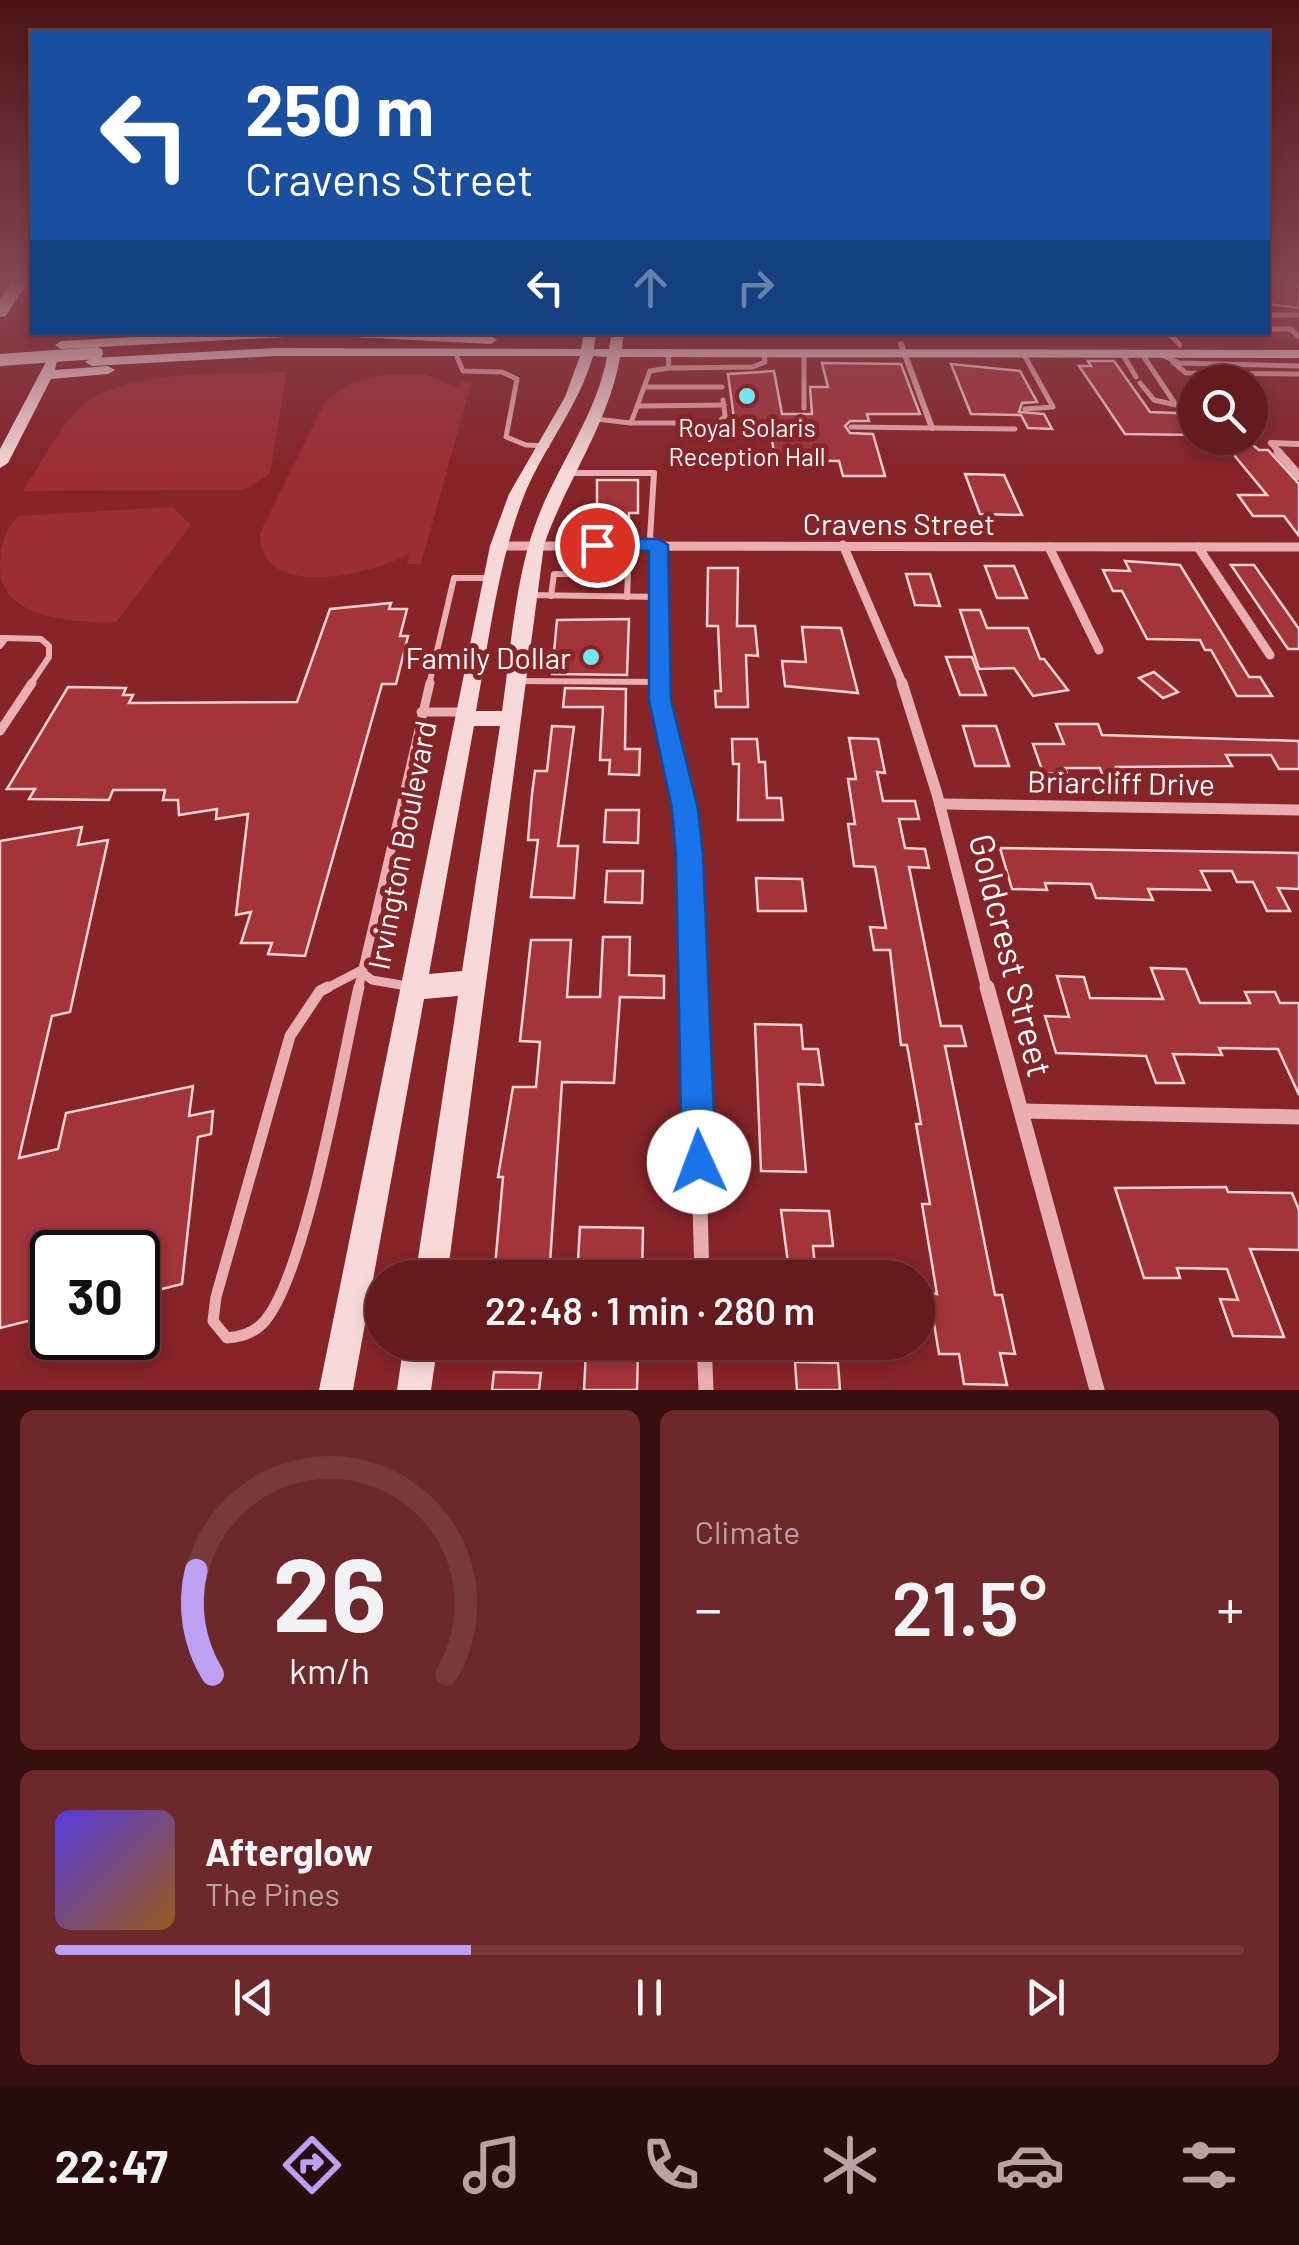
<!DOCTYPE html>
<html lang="en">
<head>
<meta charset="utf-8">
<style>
	body { margin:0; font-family:Barlow,sans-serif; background:#6c282b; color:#f1f3f6; height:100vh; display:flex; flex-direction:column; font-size:38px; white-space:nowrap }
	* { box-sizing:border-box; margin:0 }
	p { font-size:32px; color:#bba1a4 }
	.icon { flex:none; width:55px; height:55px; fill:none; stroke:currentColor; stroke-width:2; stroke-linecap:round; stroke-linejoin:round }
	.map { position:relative; height:1390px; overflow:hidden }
	.details { display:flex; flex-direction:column; gap:20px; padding:20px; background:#370f10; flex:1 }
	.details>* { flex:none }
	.top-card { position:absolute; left:30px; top:30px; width:1240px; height:305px; border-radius:0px; box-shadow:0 5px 15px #0003,0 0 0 2px #78393c; background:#1a4fa0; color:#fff; overflow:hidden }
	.fabs { position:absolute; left:1178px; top:365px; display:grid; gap:20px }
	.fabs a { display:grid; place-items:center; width:90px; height:90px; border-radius:50%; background:#641b1e; box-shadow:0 5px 15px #0003,0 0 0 2px #78393c; font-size:50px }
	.speed { position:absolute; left:30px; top:1230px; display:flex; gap:20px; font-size:50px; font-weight:700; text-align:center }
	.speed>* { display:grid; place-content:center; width:130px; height:130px; border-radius:50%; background:#641b1e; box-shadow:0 5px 15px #0003,0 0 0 2px #78393c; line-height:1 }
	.speed .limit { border:5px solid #111; border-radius:15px; background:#fff; color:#111 }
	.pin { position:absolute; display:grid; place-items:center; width:85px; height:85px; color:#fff; margin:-42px; border:5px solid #fff; border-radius:50%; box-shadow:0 2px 10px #0007 }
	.me { position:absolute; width:110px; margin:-55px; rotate:358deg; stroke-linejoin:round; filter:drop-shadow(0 0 8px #0008) }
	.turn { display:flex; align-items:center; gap:35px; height:210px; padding:0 50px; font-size:45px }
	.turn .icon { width:130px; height:130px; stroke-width:2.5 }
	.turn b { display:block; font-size:70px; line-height:85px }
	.lanes { display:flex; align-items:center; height:95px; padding:0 50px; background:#0003; justify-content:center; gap:50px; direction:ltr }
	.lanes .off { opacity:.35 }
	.big { font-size:75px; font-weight:600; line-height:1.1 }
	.details .tile { flex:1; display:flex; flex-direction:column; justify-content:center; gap:15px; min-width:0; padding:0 35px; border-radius:15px; background:#6c282b }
	.details .dial { align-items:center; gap:0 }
	.dial svg { height:260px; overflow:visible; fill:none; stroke:#78393c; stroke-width:7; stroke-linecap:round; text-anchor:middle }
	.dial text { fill:#f1f3f6; stroke:none }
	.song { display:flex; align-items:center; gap:30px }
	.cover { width:120px; height:120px; border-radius:15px; background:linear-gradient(135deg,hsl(250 70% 55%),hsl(30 70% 35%)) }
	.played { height:10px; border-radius:5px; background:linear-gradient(90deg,#bca0f2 35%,#78393c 35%) }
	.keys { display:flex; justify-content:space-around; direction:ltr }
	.heat { display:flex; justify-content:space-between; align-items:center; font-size:55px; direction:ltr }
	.details .tiles { flex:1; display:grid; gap:20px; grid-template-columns:1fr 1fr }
	.tile:last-child { grid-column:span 2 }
	.trip { position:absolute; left:365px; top:1260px; width:570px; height:100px; border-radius:50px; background:#641b1e; box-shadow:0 5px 15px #0003,0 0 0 2px #78393c; font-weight:600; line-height:100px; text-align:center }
	.menu { display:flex; height:160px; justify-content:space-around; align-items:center; background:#280b0c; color:#bba1a4 }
	.menu .icon { width:70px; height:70px }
	.menu .active { color:#bca0f2 }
	.menu b { font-size:45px; color:#f1f3f6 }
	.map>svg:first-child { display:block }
</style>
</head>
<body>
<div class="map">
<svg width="1299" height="1390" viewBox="0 0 1299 1390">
	<rect width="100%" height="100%" fill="#862428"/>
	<g fill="#9d2e34">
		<path d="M1268,309L1299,310V339H1165L1159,333L1268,332Z"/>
		<path d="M287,372L270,474L243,490L23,491C40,465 55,435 75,412C117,366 230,375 287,372Z"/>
		<path d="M388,374H425L458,388L461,381H472L421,564H407L409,553C375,575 258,602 260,533L326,400L351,383Z"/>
		<path d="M172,507L191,525L116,622C77,623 0,620 0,567C0,545 4,533 18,516Z"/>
	</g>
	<g fill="#a3343a" stroke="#f7d2d4" stroke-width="2.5">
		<path d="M1268,278H1299V308L1268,304Z"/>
		<path d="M1088,361H1114L1150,412L1176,413L1194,435L1125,434L1079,366H1091Z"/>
		<path d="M822,363L901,364L920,414H867L869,421H850L845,426L850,433L873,434L885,476H843L839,461L775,460L770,426H735L728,374L774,371L782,414H812L810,387H828Z"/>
		<path d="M951,364L1020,371L1037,402L1022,403L1019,412L1044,414L1052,429L1028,428L1021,415L971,414Z"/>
		<path d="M1220,438H1244L1259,450H1268L1299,484V536L1284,516H1253L1238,495H1267Z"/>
		<path d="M965,474L1004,475L1022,515L980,514Z"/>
		<path d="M597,480H638V513H629V525L597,526Z"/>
		<path d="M1125,561L1180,565L1249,677H1260L1272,696H1237L1211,650H1205L1200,640L1147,639L1122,591H1113L1103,570L1130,571Z"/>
		<path d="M1231,565H1254L1299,629V649H1288Z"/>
		<path d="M985,566H1014L1027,598H997Z"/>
		<path d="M708,568H738L737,626H755L758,656L746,655L748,707H716L715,691H721L718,626H707Z"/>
		<path d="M906,574H930L940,606L915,605Z"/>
		<path d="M391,603L389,609H407L400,636H408L396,684H382L305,956L268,954L272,943H241L251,912L236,915L248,814L216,819L217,809L179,815L178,800H163L165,790H113L109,800L29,799L35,789H7L68,687L126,688L123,695H133L129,703L297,702L330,609Z"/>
		<path d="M960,610H980L987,628H1028L1040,659H1044L1068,690L1033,696L1014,668L979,669Z"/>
		<path d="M629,619L627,675L552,674L557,620Z"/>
		<path d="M802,627L841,628L858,693L785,686L782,661L806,662Z"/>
		<path d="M946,657H972L986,695H960Z"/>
		<path d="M1154,672L1178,692L1163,698L1139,678Z"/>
		<path d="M565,688L626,689L625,749H640L639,775L609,774L610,760H600L603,707H563Z"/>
		<path d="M1056,724H1098L1102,735L1299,741V769H1279L1271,755H1226L1232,766L1116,767L1120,777H1103L1100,768H1065L1067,774L1043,773L1033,744H1064Z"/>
		<path d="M552,726L574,727L558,846H578L574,898L531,897L538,840H528L532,794L535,771H547Z"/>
		<path d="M963,726H996L1009,766H975Z"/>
		<path d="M849,738L878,739L885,773L877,772L883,801H915L919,819H899L905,848L925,849L929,868L909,867L941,1026H961L966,1046H945L995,1295H1002L1015,1354L1000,1353L1007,1385L964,1384L959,1354H939L929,1293L937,1294L922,1204H930L916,1124H921L907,1045H901L890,950H874L870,927L886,928L875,867L854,866L848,824H855L848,779H856Z"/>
		<path d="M732,739H757L759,762H765L767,798H781L783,820H738L739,764H733Z"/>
		<path d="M606,810H639L638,843L604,842Z"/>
		<path d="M82,827L78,845L108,840L70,1012L52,1016L19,1158L58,1149L66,1113L193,1086L189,1116L213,1111L211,1134L198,1137L182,1284L138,1295V1252H52V1315L0,1328V841Z"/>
		<path d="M1000,848L1299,853V889L1278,888L1290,911H1267L1253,882H1237L1232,871H1201L1210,890L1148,889L1153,900L1096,898L1091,884L1045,883L1047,890L1012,889Z"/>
		<path d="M607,871H643L642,903L605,902Z"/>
		<path d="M756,878L802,879L806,911H758Z"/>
		<path d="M603,937H630L629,975L664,976V998L620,997L614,1083L562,1082L549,1278H494L503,1177H498L513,1087H536L540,1042L520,1041L531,940H571L567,997H600Z"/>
		<path d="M1151,968L1186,969L1200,1003H1250L1245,992H1275L1280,1003H1299V1095L1278,1049L1219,1048L1222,1055L1173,1054L1184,1083H1156L1146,1056L1056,1053L1045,1016L1069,1017L1057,976L1084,977L1090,998L1163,999Z"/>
		<path d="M755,1024L801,1025L803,1049H818L823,1085L798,1084L806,1172L761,1171Z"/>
		<path d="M1226,1187L1228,1192L1292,1193L1299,1210V1250L1250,1249L1284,1337L1233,1336L1220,1299L1238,1300L1227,1269L1177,1268L1180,1278H1144L1115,1188Z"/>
		<path d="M781,1210L829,1211L833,1246H813L816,1278H790Z"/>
		<path d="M580,1227L643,1228L642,1278H577Z"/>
		<path d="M586,1351L638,1352L637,1390H584Z"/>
		<path d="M795,1362L838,1363L840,1390H797Z"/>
		<path d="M494,1372L541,1373L539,1390H492Z"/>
	</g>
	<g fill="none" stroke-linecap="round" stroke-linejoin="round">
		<g stroke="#e9aeb1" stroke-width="5">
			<path d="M1268,315H1299"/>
			<path d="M1268,329H1291L1299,337"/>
			<path d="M1168,332L1180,345"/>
			<path d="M668,352L669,368L753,367L765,362L764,352"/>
			<path d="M804,353V408"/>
			<path d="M1023,353L1053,407L1025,409"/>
			<path d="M1122,353L1136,377"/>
			<path d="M1160,354L1179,363L1299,366"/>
			<path d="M457,357L463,371L502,372L517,379L506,437L526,445L547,446"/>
			<path d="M1173,362L1186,373L1299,374"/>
			<path d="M1140,383L1154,400L1176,405L1142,354"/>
			<path d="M647,387H722"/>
			<path d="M639,406L724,405"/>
			<path d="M596,419L631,423L650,371L669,368"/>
			<path d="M631,423H718L725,416L723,400"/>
			<path d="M851,427L1015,429"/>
		</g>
		<g stroke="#e9aeb1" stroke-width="6">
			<path d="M570,473H624"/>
			<path d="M588,473H654L650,538L658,545"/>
			<path d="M595,574L597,545"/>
			<path d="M529,595L661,597"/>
			<path d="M551,596L554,574H628L627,597"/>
			<path d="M0,638H6L0,646"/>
			<path d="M6,638L41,639L49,646V657L30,685"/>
			<path d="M518,681L659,682"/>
			<path d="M429,685L454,578H492"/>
		</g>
		<g stroke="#e9aeb1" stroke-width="9">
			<path d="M421,712H465"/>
			<path d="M0,731L32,683"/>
			<path d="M360,971L372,980L407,986"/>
			<path d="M323,990L360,971"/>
			<path d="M358,990L430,683"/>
		</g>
		<path stroke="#e9aeb1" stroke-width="11" d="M328,987L320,991L290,1036L216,1297L213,1321L227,1338C240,1337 252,1334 262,1324C305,1282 343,1056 359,987"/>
		<g stroke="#e9aeb1" stroke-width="6">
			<path d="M901,344L932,428"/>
			<path d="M1271,443L1281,454"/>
			<path d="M1271,443L1299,444"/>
		</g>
		<g stroke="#e9aeb1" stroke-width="9">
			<path d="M1278,452L1299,476"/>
			<path d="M658,545L660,685"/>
			<path d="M843,545L903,685"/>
			<path d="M498,546L1299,547"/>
			<path d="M1049,547L1099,650"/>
			<path d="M1198,547L1270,655"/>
		</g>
		<g stroke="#e9aeb1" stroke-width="11">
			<path d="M660,683L685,809L694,990"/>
			<path d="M902,683L937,794L987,990"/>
			<path d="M943,804L1299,810"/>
		</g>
		<g stroke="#e9aeb1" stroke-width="15">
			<path d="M694,987L702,1278"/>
			<path d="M987,987L1097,1390"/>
			<path d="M1022,1111L1299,1117"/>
			<path d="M704,1342L706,1390"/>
		</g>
		<g fill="#f7d9da" fill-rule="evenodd">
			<path d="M224,332H310L304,336L61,349L55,345L61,341Z"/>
			<path d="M328,332L491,336L497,340L491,344L334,336Z"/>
			<path d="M584,332H596L594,349H609L612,332H624L622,349L1299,350V358L620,357C609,423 566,481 544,545L447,1278H415L458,996L424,999L353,1390H319L490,546L509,494L565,397L580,356H275L92,366L85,362L92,358L275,348L581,349ZM593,356L607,357C596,416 558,464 537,520C515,577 511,650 502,711H476C489,641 497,568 522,501C541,450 578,409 593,356ZM474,726H500L462,971L429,974Z"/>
			<path d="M47,360H57L55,370L108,366L115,370L108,374L51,379L8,463L0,468V449Z"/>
			<path d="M404,1342H438L431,1390H397Z"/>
		</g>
		<path fill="#fff" fill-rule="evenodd" d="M14,278H30L6,316L0,317V299Z"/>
		<path stroke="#f7d9da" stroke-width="12" d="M0,360L97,353"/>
	</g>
	<linearGradient id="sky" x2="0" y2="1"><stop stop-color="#4a1416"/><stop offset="0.59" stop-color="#844553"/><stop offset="1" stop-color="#844553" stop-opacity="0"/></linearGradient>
	<rect width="1299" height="473" fill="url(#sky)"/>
	<path fill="#1a73e8" stroke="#114b97" stroke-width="2.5" d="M597,539H658L668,545L671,700L698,809L703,856L716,1162L711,1174L699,1179L687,1174L682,1162L676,856L672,809L649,700V551L590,549L587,545Z"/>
	<g fill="#72e5f3" stroke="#862428" stroke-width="4">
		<circle cx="747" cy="396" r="10"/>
		<circle cx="591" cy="657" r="10"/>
	</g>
	<g text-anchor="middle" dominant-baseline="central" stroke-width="10" stroke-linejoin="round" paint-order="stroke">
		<g font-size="25" fill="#fff" stroke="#862428">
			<text x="747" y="427">Royal Solaris<tspan x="747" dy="29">Reception Hall</tspan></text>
		</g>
		<g font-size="30" fill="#fff" stroke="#862428">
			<text x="899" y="523">Cravens Street</text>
			<text transform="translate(1121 782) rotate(1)">Briarcliff Drive</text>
			<text transform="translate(401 845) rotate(-79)">Irvington Boulevard</text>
		</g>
		<g font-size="30" fill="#fff" stroke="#862428" text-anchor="end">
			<text x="571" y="657">Family Dollar</text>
		</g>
		<g font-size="35" fill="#fff" stroke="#862428">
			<text transform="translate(1012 955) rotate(76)">Goldcrest Street</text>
		</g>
	</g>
</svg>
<div class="fabs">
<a><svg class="icon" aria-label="search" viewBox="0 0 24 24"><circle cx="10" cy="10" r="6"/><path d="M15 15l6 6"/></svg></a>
</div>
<div class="speed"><div class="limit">30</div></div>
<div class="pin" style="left:597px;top:545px;background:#d93025"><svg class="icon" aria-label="arrive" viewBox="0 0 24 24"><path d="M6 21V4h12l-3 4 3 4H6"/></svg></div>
<svg class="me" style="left:699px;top:1162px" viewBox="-20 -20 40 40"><circle r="19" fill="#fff"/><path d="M0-13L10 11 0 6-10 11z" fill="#1a73e8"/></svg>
<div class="trip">22:48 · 1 min · 280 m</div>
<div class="top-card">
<div class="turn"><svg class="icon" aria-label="left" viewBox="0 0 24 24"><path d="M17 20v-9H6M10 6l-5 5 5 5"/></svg><div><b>250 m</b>Cravens Street</div></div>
<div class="lanes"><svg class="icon" aria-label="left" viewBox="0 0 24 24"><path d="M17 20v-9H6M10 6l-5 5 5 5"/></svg><svg class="icon off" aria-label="ahead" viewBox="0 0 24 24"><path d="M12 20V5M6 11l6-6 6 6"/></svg><svg class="icon off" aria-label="right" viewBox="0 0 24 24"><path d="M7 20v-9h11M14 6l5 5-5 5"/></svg></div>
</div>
</div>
<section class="details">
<div class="tiles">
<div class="tile dial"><svg viewBox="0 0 100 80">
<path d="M14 69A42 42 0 1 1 86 69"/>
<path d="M14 69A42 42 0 0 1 9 37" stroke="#bca0f2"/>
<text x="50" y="56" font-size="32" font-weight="700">26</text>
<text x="50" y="72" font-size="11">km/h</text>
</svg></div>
<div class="tile"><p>Climate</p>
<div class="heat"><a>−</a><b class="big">21.5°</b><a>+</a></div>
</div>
<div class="tile">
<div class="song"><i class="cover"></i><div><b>Afterglow</b><p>The Pines</p></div></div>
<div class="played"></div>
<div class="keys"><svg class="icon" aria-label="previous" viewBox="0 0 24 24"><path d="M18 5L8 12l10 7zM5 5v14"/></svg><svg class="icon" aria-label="pause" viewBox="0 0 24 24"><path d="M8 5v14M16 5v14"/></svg><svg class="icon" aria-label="next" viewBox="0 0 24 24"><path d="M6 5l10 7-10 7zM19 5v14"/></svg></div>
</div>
</div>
</section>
<nav class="menu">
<b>22:47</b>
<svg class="icon active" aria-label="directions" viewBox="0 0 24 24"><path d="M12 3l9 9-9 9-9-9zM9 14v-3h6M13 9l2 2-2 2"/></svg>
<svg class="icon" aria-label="music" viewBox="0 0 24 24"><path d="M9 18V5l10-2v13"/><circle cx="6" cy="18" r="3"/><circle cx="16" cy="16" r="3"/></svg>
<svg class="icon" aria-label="phone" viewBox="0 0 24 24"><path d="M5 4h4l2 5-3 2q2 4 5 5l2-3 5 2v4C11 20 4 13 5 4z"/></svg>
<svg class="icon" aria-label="climate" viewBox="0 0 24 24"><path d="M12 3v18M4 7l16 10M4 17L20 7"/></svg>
<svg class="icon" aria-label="car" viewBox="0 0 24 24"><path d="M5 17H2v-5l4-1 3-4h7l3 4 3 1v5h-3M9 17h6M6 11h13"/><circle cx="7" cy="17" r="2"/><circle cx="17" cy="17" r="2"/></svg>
<svg class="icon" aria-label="filters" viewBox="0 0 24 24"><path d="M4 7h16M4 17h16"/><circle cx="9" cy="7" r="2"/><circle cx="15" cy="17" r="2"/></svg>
</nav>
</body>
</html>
